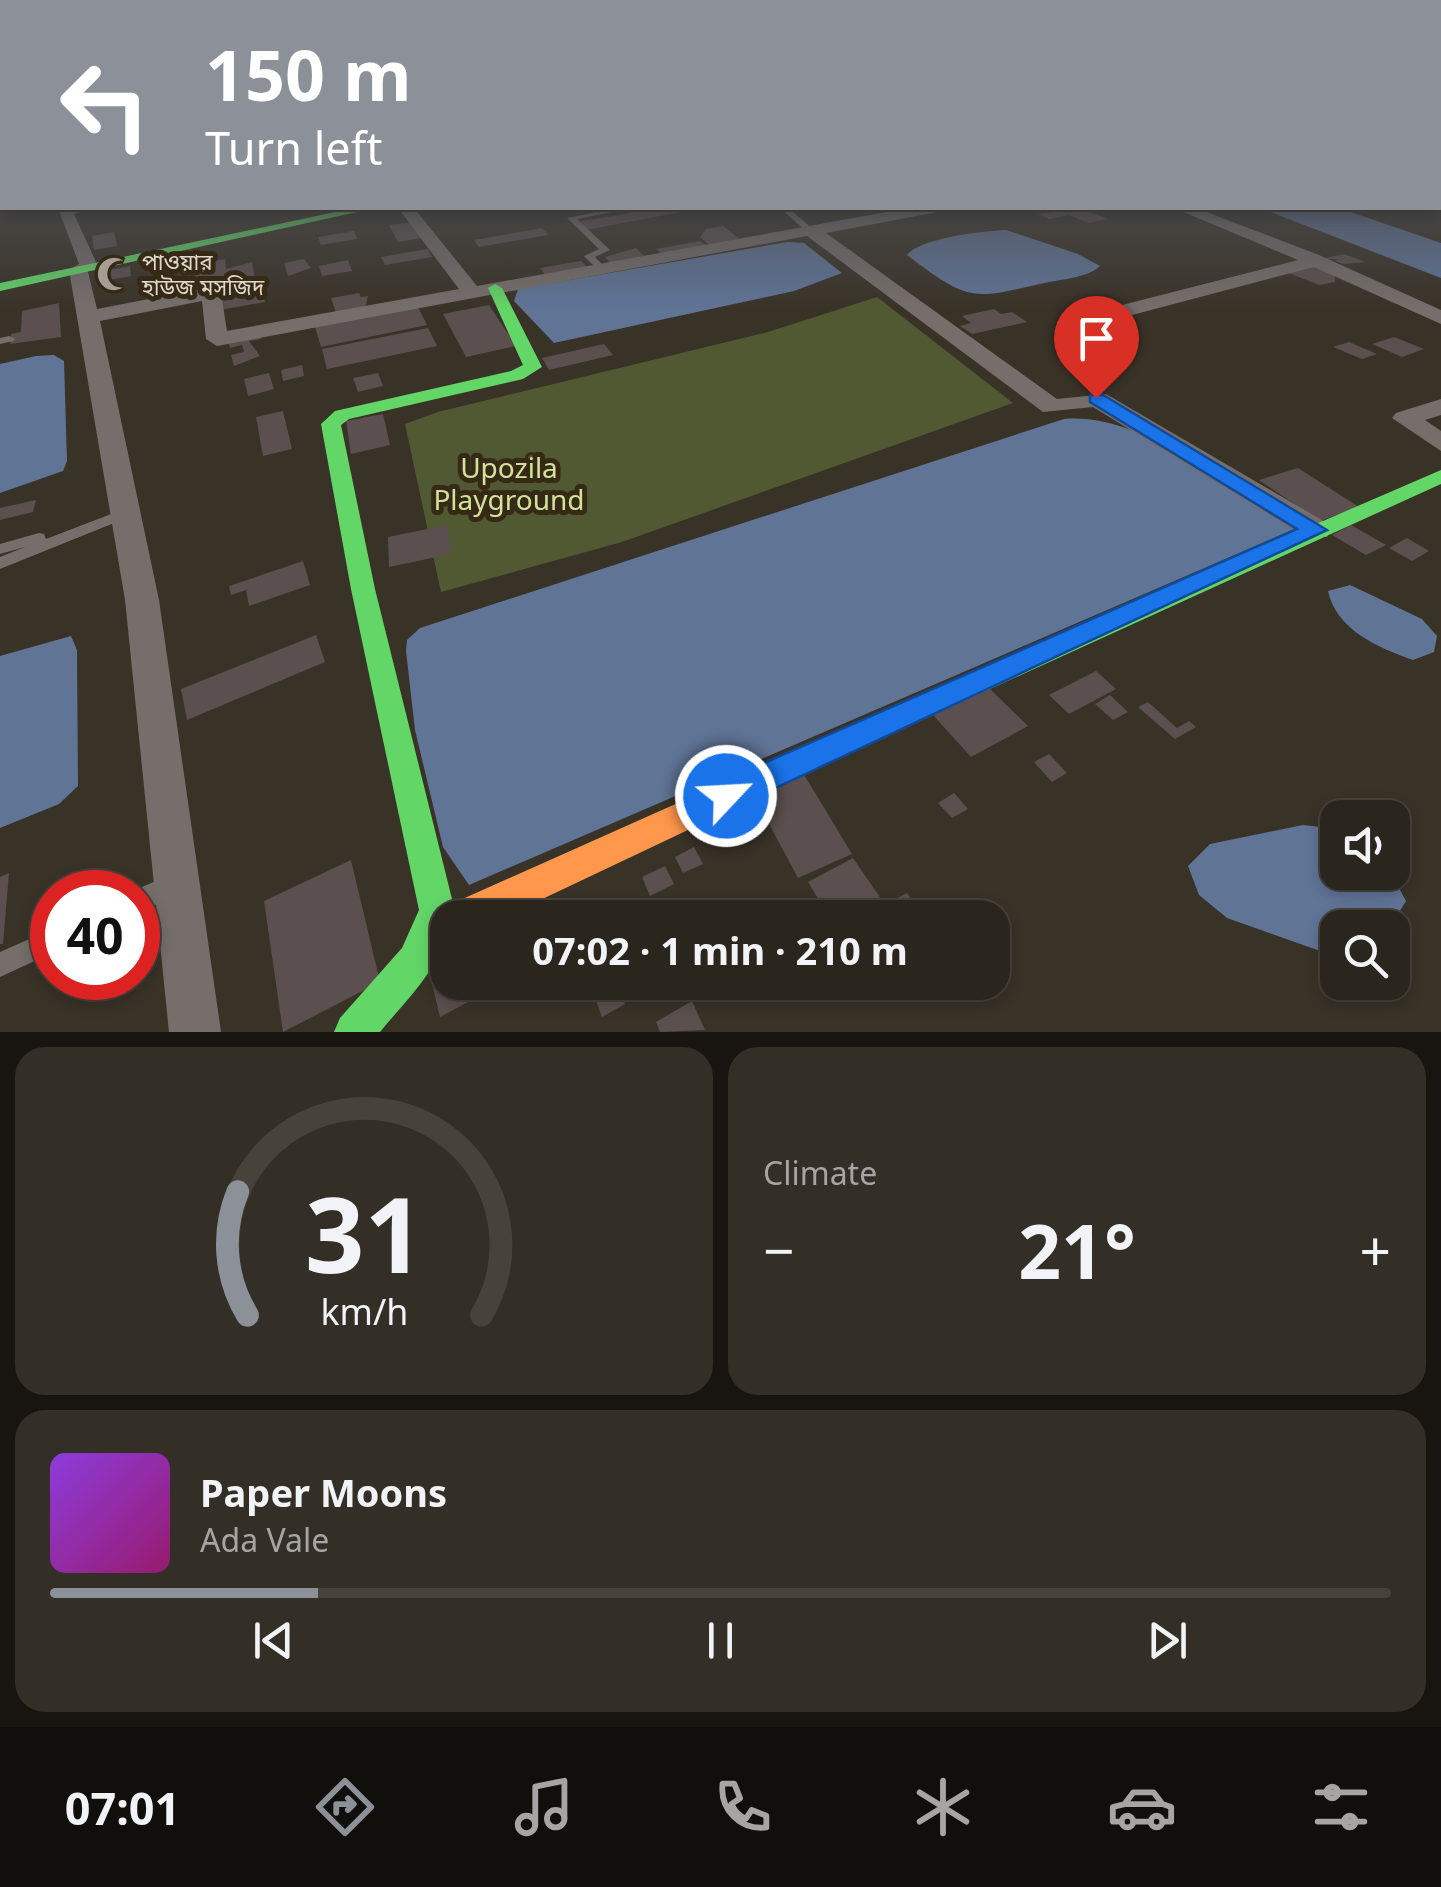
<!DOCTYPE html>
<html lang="en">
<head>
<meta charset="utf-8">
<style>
	body { margin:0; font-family:"Noto Sans","Noto Sans Bengali",sans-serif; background:#332e26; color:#f1f3f6; height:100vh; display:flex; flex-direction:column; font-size:38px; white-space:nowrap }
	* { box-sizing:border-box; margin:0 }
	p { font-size:32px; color:#a6a5a4 }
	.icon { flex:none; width:55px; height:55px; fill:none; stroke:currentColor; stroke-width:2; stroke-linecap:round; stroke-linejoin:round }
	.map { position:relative; height:1032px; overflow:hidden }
	.sheet { display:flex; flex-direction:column; gap:15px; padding:15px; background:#181510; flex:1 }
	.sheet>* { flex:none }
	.banner { position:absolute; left:0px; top:0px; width:1442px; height:210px; box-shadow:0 5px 15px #0003,0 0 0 2px #47433b; background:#8c9099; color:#fff; overflow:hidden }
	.tools { position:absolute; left:1320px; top:800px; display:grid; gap:20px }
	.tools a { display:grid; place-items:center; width:90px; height:90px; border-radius:20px; background:#2b261d; box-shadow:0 5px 15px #0003,0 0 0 2px #47433b; font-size:50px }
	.speed { position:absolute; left:30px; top:870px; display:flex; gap:20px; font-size:50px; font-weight:700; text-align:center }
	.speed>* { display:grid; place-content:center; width:130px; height:130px; border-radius:50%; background:#2b261d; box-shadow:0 5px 15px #0003,0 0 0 2px #47433b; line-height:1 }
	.speed .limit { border:15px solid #d22; background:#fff; color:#111 }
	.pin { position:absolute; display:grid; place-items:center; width:85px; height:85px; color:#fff; margin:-102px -42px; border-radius:50% 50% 50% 0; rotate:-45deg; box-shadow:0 0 10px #0007 }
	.pin .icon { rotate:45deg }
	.me { position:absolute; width:110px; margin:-55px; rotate:65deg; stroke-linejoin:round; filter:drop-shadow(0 0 8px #0008) }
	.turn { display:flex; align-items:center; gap:35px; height:210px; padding:0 40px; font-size:45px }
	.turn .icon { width:130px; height:130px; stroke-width:2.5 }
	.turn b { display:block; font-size:70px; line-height:85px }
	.big { font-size:75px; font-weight:700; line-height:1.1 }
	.sheet .widget { flex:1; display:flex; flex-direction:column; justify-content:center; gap:15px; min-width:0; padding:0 35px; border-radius:30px; background:#332e26 }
	.sheet .dial { align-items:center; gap:0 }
	.dial svg { height:260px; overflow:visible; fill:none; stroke:#47433b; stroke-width:7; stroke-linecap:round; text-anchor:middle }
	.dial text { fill:#f1f3f6; stroke:none }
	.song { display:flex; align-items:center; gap:30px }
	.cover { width:120px; height:120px; border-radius:15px; background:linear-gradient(135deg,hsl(270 70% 55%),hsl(320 70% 35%)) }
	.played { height:10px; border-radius:5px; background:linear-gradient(90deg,#8c9099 20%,#47433b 20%) }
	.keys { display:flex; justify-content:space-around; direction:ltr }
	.heat { display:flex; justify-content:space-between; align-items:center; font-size:55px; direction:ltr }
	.sheet .tiles { flex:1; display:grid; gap:15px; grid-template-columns:1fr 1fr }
	.widget:last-child { grid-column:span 2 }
	.trip { position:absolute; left:430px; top:900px; width:580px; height:100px; border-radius:30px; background:#2b261d; box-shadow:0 5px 15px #0003,0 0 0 2px #47433b; font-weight:700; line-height:100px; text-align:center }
	.tabs { display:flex; height:160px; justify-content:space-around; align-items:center; background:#110f0c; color:#a6a5a4 }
	.tabs .icon { width:70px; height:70px }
	.tabs .current { color:#8c9099 }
	.tabs b { font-size:45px; color:#f1f3f6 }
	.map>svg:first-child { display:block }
</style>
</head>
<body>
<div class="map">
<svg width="1441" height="1032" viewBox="0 0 1441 1032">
	<rect width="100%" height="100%" fill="#393227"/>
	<path fill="#515932" d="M877,297L1013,403L622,542L441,592L405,424L438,412L768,332Z"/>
	<g fill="#607496">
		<path d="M1260,208H1339L1441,243V278Z"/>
		<path d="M1006,230L1078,254L1100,266C1089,277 1065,279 1049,282C973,299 971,304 907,255C920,238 983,231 1006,230Z"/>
		<path d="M787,242L804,243L842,273L794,291L554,343L514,301L518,289Z"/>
		<path d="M36,356L54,355L64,361L67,461L63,471L0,493V364Z"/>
		<path d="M1064,419C1141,412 1234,488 1295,529L469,885L443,847L415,730L406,651L407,640L420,628Z"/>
		<path d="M1350,585L1422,619L1437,636L1434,652L1413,660C1379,648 1336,630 1328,591Z"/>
		<path d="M71,636L77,650L78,786L59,804L0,828V656Z"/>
		<path d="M1303,825L1337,829L1338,872L1391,873L1406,901L1390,927L1338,928L1337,957L1227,918L1199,895L1188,866L1210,844Z"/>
	</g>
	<g fill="#5b504f">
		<path d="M658,208L697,209L586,230L578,222Z"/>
		<path d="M1081,208L1108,219L1089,223L1069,215L1049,219L1038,214Z"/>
		<path d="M413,222L422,238L398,242L389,225Z"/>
		<path d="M723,226L743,242L712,247L700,237L706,229Z"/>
		<path d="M542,228L548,235L479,247L474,240Z"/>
		<path d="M354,231L357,239L321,245L318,237Z"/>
		<path d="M114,232L117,246L94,250L92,236Z"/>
		<path d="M700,241L709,247L664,256L656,249Z"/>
		<path d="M636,248L646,258L611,264L605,257Z"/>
		<path d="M428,249L432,257L385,265L381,257Z"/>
		<path d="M1344,254L1366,262L1343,264L1335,261L1339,259H1321Z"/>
		<path d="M225,259L226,269L252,262L255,278L195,288V264Z"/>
		<path d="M304,259L311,268L288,276L284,263Z"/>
		<path d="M348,260L352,271L322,276L319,266Z"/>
		<path d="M581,261L589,269L547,277L540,268Z"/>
		<path d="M1313,264L1334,272L1335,282L1319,285L1286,272Z"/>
		<path d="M130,266L131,276L98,282V272Z"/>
		<path d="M263,291L265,302L220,310L218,299Z"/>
		<path d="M359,293L361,297L368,296L365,308L336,313L331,298Z"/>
		<path d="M59,303L61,337L10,344L11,334L21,332L22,311Z"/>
		<path d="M489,305L516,346L466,357L443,314Z"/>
		<path d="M418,307L427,325L321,347L315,327Z"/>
		<path d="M994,309L1001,314L1012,312L1027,322L972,334L960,326L971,323L962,316Z"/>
		<path d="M428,328L437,346L327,369L322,349Z"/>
		<path d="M260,334L261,339L249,341L260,356L234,366L231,355L244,352L242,345L230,348L228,339Z"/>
		<path d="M1394,337L1424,349L1402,357L1372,344Z"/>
		<path d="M1349,342L1377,354L1362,359L1333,347Z"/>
		<path d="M604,344L613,355L549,370L542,358Z"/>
		<path d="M302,365L304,376L283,381L281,370Z"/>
		<path d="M269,373L274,389L248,396L244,379Z"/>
		<path d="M378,373L383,386L358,392L353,378Z"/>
		<path d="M283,411L292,449L263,456L256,417Z"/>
		<path d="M383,414L390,445L351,454L346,421Z"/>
		<path d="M1298,468L1359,507L1320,521L1259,480Z"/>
		<path d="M36,500L33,512L0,520V508Z"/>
		<path d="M447,525L451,554L389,567L388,537Z"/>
		<path d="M1351,525L1386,545L1366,555L1332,535Z"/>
		<path d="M1407,538L1429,551L1412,561L1389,548Z"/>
		<path d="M303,561L310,585L249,606L246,590L231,595L229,586Z"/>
		<path d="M316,635L325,662L187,720L181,689Z"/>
		<path d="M1096,671L1116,689L1069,714L1049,695Z"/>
		<path d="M988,687L1028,726L971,757L933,715Z"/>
		<path d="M1110,695L1128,712L1113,720L1095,704Z"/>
		<path d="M1148,702L1177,728L1189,721L1196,727L1175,739L1138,707Z"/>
		<path d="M1049,754L1067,773L1052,782L1034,762Z"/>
		<path d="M803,773L852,854L798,878L753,794Z"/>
		<path d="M954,793L968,809L952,818L938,803Z"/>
		<path d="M694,847L703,864L683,873L675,857Z"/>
		<path d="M853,858L892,915L830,918L808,882Z"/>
		<path d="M351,860L380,982L283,1032L264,901Z"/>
		<path d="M665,866L674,884L650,896L642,877Z"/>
		<path d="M9,873L3,944H0V877Z"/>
		<path d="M907,893L914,904L896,913L890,902Z"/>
		<path d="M448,947V982H506L440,1017L426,958Z"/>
		<path d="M600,982H616L625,1004L602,1017L591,987Z"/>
		<path d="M692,1001L705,1030L660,1032L656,1022Z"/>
	</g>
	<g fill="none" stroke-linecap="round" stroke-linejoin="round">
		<g fill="#766e6b" fill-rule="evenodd">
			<path d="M617,208H632L577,219L610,250L595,257L606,268L598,270L584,256L599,249L567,218Z"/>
			<path d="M780,208H788L814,230L807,232Z"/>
			<path d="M9,336L15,339L13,341L0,344V338Z"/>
			<path d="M124,509L129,511L131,514L129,517L0,569V557L25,547L0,554V544L39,533L44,534L46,539Z"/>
			<path d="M170,875L178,878L182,886L178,894L138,913V892H130Z"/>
			<path d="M52,929V953L0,977V952Z"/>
		</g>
		<g fill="#766e6b" fill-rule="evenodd">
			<path d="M58,208H91L74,214L96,262L87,268L97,309L211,287L221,293L227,331L459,289L398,208H414L477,286L909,208H941L933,213L826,233L1057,399L1106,394L1327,523L1331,530L1327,537H1305L1093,407L1043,412L807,236L217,346L206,339L202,301L100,321L159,600L221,1032H169L125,600L69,270L79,264Z"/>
			<path d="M1174,208H1196L1319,255L1441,310V324L1314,267L1083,328L1075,327V317L1298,260Z"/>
			<path d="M1441,399V415L1425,420L1441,431V451L1392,418L1396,413Z"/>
		</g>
		<g fill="#63d668" fill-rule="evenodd">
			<path d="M354,208H375L0,291V283Z"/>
			<path d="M495,284L502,288L542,367L523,379L349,419L341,425L375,589L455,911L452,918H448C448,962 406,1000 380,1032H334L340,1018L402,948L419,910L351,589L321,424L335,411L511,371L523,365L488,288Z"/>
			<path d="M1441,470V484L878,740L868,744L858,740L853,731L858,722Z"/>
		</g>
		<path fill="#ff974d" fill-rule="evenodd" d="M868,718L878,722L883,731L878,740L502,918H448V926L444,918L449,905Z"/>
	</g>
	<linearGradient id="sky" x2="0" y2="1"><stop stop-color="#1f1c15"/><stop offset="0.53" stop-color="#4e4f52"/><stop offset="1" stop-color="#4e4f52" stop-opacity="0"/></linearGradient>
	<rect width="1441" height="311" fill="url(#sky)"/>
	<path fill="#1a73e8" stroke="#114b97" stroke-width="2.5" d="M1090,395H1103L1327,530L737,806L726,810L714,806L709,796L714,785L1297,529L1090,402Z"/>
	<defs>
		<g id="mosque-bare" transform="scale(2.7)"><path d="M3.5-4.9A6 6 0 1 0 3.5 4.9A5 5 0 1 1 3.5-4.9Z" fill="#a69e92" stroke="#362a16" stroke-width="2.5" paint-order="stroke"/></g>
	</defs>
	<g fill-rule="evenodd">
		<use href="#mosque-bare" x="114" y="274"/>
	</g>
	<g text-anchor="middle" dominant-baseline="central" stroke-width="10" stroke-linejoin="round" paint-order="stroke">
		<g font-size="22" fill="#e0d8cc" stroke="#362a16" text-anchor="start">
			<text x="142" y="261">পাওয়ার<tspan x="142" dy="25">হাউজ মসজিদ</tspan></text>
		</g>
		<g font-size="28" fill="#d1e39b" stroke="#362a16">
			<text x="509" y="467">Upozila<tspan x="509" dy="32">Playground</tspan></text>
		</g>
	</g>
</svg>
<div class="tools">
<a><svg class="icon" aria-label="sound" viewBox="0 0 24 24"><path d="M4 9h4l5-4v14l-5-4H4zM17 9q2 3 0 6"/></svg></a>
<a><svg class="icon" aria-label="search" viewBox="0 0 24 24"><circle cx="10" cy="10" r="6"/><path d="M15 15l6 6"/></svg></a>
</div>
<div class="speed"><div class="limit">40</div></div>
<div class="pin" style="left:1096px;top:398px;background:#d93025"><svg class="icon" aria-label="arrive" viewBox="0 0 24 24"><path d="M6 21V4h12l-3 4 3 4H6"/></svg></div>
<svg class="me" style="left:726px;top:796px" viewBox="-20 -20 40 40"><circle r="17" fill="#1a73e8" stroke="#fff" stroke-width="3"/><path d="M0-11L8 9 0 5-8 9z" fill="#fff"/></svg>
<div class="trip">07:02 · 1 min · 210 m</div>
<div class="banner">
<div class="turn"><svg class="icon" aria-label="left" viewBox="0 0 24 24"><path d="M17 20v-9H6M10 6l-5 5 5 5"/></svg><div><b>150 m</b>Turn left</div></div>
</div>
</div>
<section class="sheet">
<div class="tiles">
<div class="widget dial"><svg viewBox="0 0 100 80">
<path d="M14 69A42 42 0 1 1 86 69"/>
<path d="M14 69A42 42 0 0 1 11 31" stroke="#8c9099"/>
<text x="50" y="56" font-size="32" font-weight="700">31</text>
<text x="50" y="72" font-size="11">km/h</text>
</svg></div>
<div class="widget"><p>Climate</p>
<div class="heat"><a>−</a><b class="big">21°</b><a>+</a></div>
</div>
<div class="widget">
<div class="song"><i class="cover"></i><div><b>Paper Moons</b><p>Ada Vale</p></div></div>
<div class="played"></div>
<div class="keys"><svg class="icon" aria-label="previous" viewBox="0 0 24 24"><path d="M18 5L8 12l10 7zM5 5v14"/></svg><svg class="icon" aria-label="pause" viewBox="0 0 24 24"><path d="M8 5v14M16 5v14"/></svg><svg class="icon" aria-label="next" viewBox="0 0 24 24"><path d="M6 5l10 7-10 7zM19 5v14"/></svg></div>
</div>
</div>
</section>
<nav class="tabs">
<b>07:01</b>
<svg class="icon current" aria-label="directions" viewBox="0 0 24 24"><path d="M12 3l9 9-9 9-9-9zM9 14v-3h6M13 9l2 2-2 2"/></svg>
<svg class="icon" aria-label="music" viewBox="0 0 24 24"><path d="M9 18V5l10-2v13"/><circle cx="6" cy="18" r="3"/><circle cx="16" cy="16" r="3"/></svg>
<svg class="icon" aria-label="phone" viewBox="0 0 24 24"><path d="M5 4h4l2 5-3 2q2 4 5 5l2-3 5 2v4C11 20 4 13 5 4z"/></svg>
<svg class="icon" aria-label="climate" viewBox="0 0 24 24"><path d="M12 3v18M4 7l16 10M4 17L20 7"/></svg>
<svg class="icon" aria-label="car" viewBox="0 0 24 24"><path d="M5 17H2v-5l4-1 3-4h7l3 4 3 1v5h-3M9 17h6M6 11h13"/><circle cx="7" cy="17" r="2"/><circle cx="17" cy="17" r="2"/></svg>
<svg class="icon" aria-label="filters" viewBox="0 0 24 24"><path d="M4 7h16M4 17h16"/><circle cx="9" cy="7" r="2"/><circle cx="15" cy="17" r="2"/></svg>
</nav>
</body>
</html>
